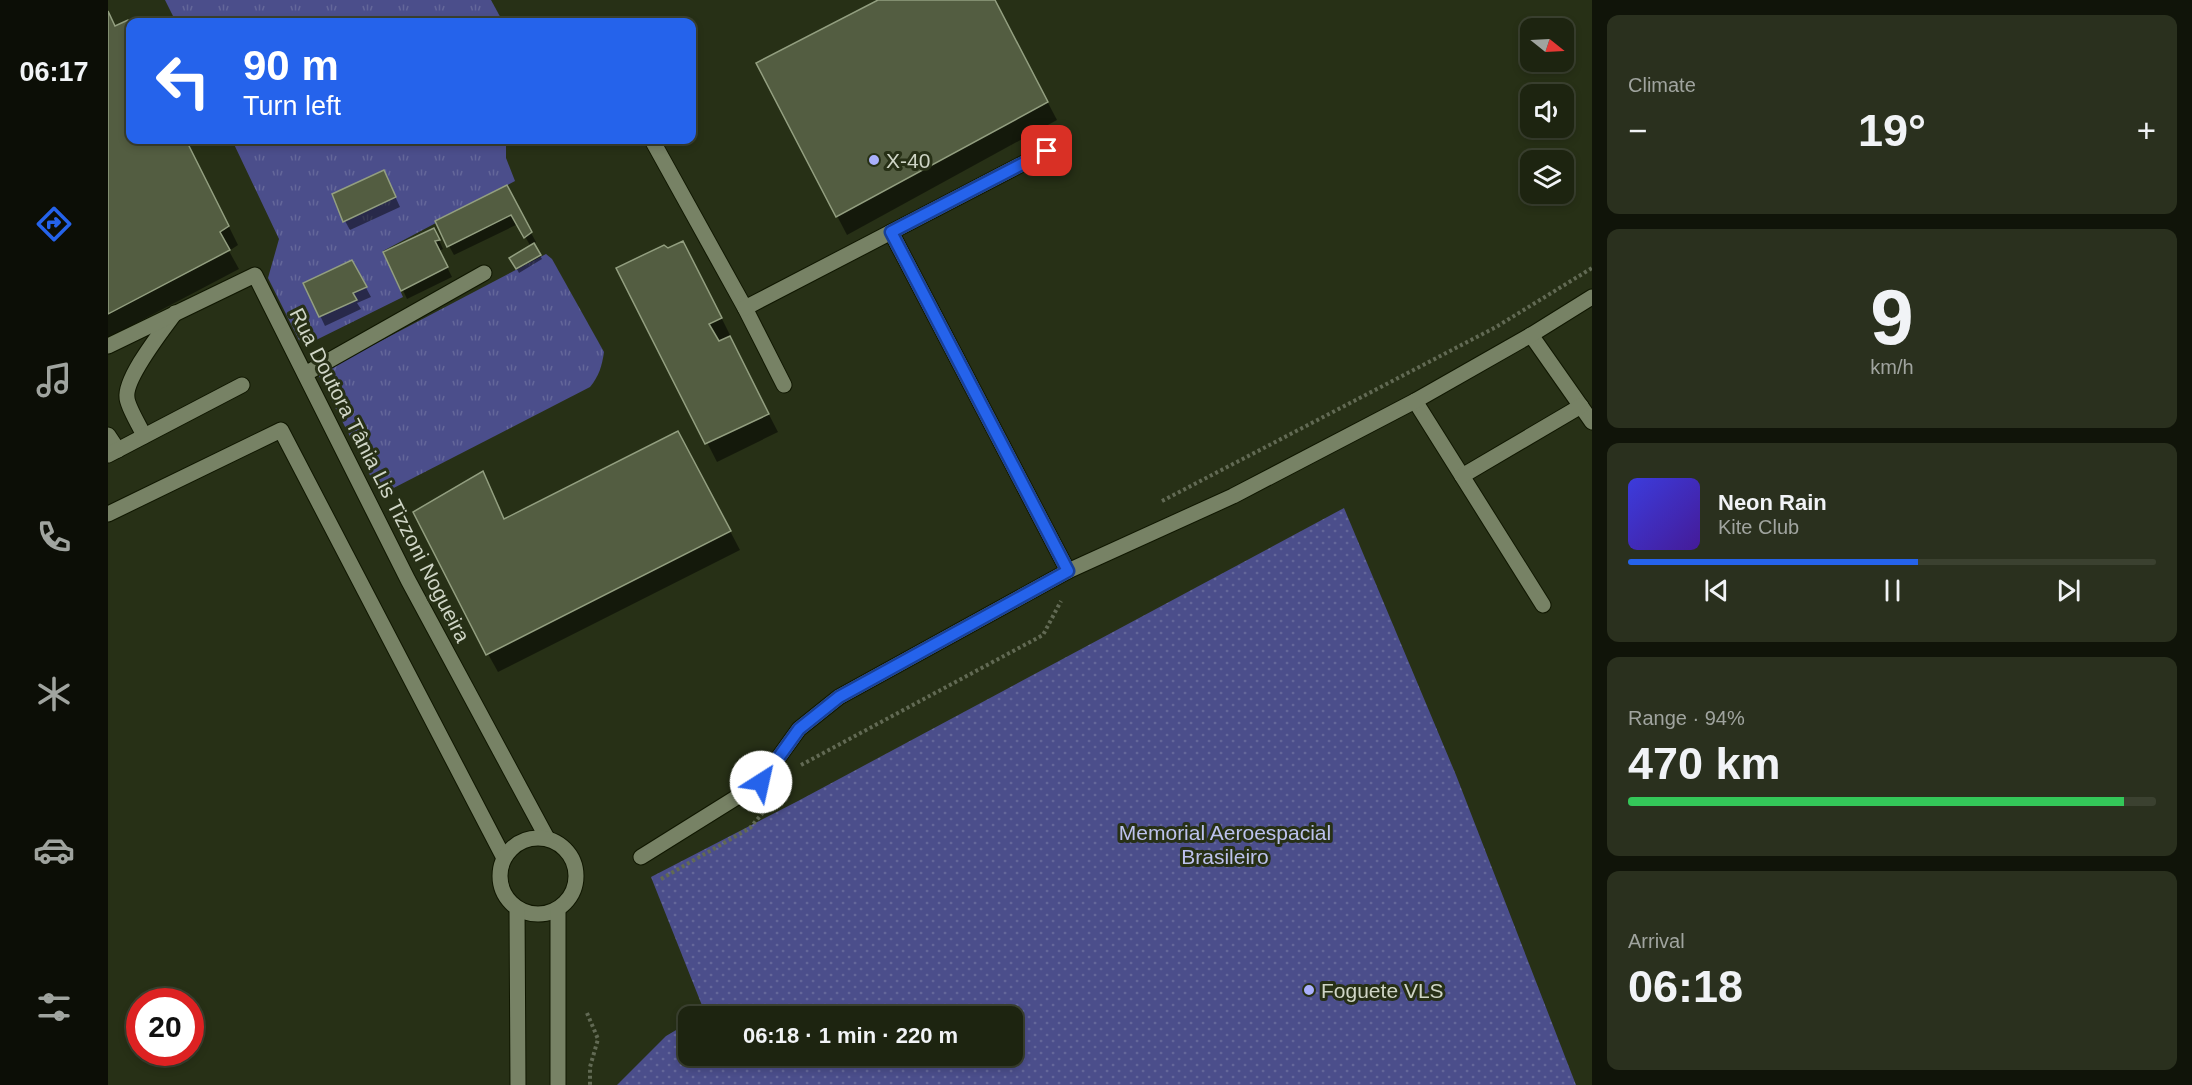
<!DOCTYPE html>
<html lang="en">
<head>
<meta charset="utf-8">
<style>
	body { margin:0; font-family:Helvetica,sans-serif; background:#2a301e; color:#f1f3f6; height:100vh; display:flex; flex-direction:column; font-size:22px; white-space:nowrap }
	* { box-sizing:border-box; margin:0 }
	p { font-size:20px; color:#a0a49f }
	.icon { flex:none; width:33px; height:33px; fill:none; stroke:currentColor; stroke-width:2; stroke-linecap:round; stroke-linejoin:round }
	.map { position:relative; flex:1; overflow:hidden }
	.side { display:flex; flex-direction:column; gap:15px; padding:15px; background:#101409; width:600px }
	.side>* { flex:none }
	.guide { position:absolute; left:18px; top:18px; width:570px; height:126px; border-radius:12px; box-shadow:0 3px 9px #0003,0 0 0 2px #3b4130; background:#2563eb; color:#fff; overflow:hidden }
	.needle { width:39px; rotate:108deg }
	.fabs { position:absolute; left:1412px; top:18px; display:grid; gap:12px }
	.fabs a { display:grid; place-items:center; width:54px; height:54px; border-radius:12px; background:#1d2410; box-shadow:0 3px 9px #0003,0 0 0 2px #3b4130; font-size:30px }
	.speed { position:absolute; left:18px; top:988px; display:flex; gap:12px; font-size:30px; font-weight:700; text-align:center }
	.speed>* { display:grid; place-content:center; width:78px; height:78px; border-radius:50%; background:#1d2410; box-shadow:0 3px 9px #0003,0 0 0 2px #3b4130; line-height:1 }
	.speed .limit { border:9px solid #d22; background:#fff; color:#111 }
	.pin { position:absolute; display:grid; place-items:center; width:51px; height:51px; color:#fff; margin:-26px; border-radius:12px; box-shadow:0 3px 9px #0006 }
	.me { position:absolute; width:66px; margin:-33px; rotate:35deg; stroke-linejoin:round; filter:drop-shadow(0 0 4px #0008) }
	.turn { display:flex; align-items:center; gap:21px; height:126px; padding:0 18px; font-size:27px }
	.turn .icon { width:78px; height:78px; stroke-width:2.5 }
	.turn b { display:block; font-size:42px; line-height:51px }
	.big { font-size:45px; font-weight:700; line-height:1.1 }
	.side .card { flex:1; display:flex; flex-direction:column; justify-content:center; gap:9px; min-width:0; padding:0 21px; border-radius:12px; background:#2a301e }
	.side .dial { align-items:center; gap:0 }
	.dial b { font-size:78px; line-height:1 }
	.song { display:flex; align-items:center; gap:18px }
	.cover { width:72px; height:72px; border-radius:9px; background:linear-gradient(135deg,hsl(240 70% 55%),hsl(260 70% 35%)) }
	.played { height:6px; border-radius:3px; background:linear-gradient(90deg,#2563eb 55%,#3b4130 55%) }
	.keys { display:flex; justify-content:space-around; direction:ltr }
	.heat { display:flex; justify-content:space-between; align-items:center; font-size:33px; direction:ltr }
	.charge { height:9px; border-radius:4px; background:linear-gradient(90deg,#34c759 94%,#3b4130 0) }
	.trip { position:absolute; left:570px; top:1006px; width:345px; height:60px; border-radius:12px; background:#1d2410; box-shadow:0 3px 9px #0003,0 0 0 2px #3b4130; font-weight:700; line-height:60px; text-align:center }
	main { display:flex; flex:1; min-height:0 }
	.tabs { display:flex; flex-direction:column; width:108px; justify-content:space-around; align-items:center; background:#0c0e06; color:#a0a49f }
	.tabs .icon { width:42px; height:42px }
	.tabs .on { color:#2563eb }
	.tabs b { font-size:27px; color:#f1f3f6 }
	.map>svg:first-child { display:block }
</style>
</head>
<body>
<main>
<nav class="tabs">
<b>06:17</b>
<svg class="icon on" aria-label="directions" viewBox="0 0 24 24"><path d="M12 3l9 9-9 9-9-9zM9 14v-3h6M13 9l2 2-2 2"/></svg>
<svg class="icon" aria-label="music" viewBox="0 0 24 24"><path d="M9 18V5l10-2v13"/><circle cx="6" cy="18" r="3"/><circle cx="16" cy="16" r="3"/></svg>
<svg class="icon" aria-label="phone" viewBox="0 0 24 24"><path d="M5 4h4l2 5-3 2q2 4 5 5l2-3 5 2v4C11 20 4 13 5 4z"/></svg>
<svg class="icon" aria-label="climate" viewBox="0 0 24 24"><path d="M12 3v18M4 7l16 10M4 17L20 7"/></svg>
<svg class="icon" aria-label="car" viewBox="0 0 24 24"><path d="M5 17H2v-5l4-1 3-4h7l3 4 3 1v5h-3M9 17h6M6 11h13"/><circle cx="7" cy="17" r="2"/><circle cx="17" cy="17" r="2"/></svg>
<svg class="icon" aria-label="filters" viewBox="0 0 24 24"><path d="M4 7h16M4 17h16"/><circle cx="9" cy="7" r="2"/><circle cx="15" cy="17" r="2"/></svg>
</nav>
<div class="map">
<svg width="1484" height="1085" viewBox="0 0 1484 1085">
	<defs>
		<pattern id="grass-tufts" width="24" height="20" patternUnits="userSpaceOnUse" patternTransform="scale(1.5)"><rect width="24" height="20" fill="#4b4e8b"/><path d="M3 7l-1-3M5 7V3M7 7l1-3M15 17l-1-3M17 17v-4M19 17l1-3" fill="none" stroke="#64679a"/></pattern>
		<pattern id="park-dots" width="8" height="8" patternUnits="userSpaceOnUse" patternTransform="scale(1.5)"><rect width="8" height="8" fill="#4b4e8b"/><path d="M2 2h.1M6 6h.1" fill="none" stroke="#64679a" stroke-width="1.8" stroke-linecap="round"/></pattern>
	</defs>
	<rect width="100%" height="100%" fill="#273016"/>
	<g fill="url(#grass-tufts)">
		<path d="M57,0H383L395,22H68Z"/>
		<path d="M124,140H398V158L407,181L275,251L295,297L200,344L191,340L160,278L171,239Z"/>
		<path d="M438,254L444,259L496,352C494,366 491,376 482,387L272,495L210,374Z"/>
	</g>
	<path fill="url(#park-dots)" d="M1236,508L1348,775L1468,1085H509L558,1036L580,1023V1056H904V1017H591L597,1013L543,877L690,801Z"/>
	<g fill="#0007">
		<path d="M774,0H886L949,120L739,235L650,64Z"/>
		<path d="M0,12L8,28L20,22L22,27V140H78L130,245L121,251L131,269L0,338Z"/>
		<path d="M280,181L292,207L242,230L237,221Z"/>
		<path d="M398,187L428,242L425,244L434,259L411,273L403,258L423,247L410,224L346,255L341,246Z"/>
		<path d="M330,238L335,249L331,251L344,277L299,299L277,252Z"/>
		<path d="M585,261L623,337L621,338L670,432L609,462L510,268Z"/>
		<path d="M244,262L263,297L249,303L253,309L217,326L197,284Z"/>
		<path d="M580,451L632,550L390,672L380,654L374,473L397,520Z"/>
	</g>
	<g fill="#535d41" stroke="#939f80" stroke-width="1.5">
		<path d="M770,0H887L940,102L728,217L648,63Z"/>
		<path d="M0,11L7,26L20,20L22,25V140H78L121,226L112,232L122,250L0,314Z"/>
		<path d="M276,170L288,197L235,222L224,194Z"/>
		<path d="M399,185L424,232L416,238L403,215L339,247L327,221Z"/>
		<path d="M326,228L332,240L327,241L340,267L293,291L275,252Z"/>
		<path d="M575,241L614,318L601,324L611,341L622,336L661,414L597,444L508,268L556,245L560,248Z"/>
		<path d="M426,243L433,255L408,269L401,258Z"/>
		<path d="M244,260L259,287L245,293L249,300L211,317L195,283Z"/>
		<path d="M570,431L623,531L378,655L305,512L375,471L396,519Z"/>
	</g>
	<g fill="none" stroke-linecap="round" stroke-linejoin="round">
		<g stroke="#101701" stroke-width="17">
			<g id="service">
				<path d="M544,140L637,308L676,385"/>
				<path d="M783,232L960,571"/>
				<path d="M637,308L939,151"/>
				<path d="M1423,335L1484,422"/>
				<path d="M197,374L376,273"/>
				<path d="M1307,401L1435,605"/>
				<path d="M0,435L10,450"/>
				<path d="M36,436C32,426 20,408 19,398C16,378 55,330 67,313"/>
				<path d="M0,455L134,385"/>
				<path d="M1354,476L1473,406"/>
				<path d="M533,857L653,782L691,729L731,697L960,571L1125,496L1307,401L1423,335L1484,297"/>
			</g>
		</g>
		<g stroke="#101701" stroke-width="17">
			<g id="minor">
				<path d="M0,346L147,275L300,580L439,838"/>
				<path d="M0,514L173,430L396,858"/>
				<circle cx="430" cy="876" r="38"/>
				<path d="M409,908L410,1085"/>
				<path d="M450,909V1085"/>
			</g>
		</g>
		<g stroke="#626a54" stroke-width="4" stroke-dasharray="3 3" stroke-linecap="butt">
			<path d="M1054,501L1388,327L1484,268"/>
			<path d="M693,765L935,635L953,601"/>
			<path d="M553,879L642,828L662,804"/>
			<path d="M479,1013L490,1039L482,1067V1085"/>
		</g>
		<use href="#service" stroke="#778265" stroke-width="15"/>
		<use href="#minor" stroke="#778265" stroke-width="15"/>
	</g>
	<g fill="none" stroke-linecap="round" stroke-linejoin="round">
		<g stroke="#184099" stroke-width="15">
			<path id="route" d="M653,782L691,729L731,697L960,571L783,232L939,151"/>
		</g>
		<use href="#route" stroke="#2563eb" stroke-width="10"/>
	</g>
	<g fill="#aab0fc" stroke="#273016" stroke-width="2">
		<circle cx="766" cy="160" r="6"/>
		<circle cx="1201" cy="990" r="6"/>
	</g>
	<g text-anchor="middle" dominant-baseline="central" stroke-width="6" stroke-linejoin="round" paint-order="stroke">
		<g font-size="21" fill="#cfd5c6" stroke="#273016" text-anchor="start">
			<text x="778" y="160">X-40</text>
			<text x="1213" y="990">Foguete VLS</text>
		</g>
		<g font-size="21" fill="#cfd5c6" stroke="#273016">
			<text transform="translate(272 475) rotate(63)">Rua Doutora Tânia Lis Tizzoni Nogueira</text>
		</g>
		<g font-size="21" fill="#bdc2ed" stroke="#273016">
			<text x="1117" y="832">Memorial Aeroespacial<tspan x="1117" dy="24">Brasileiro</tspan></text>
		</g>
	</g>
</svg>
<div class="fabs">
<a><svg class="needle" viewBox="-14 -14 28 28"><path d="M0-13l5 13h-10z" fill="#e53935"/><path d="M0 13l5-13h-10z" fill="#a0a49f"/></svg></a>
<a><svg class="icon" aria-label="sound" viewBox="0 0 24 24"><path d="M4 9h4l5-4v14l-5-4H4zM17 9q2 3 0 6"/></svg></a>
<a><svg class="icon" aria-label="layers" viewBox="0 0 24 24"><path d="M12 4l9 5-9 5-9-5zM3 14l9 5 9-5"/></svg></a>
</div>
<div class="speed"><div class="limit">20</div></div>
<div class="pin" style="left:939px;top:151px;background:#d93025"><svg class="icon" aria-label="arrive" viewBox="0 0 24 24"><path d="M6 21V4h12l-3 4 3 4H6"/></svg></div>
<svg class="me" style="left:653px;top:782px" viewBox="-20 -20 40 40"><circle r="19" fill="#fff"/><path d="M0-13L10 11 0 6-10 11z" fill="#2563eb"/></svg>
<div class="trip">06:18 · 1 min · 220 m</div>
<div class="guide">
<div class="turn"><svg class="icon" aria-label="left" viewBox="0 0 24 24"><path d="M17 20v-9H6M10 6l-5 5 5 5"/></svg><div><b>90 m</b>Turn left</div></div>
</div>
</div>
<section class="side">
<div class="card"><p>Climate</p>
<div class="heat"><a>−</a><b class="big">19°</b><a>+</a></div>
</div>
<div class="card dial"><b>9</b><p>km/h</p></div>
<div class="card">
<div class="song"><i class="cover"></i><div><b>Neon Rain</b><p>Kite Club</p></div></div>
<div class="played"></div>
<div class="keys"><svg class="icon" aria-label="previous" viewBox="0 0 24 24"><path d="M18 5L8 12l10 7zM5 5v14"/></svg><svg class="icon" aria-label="pause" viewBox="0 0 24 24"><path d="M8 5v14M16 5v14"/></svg><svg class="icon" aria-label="next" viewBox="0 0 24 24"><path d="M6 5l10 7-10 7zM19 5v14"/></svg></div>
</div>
<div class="card"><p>Range · 94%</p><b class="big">470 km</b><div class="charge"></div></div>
<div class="card"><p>Arrival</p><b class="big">06:18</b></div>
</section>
</main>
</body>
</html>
